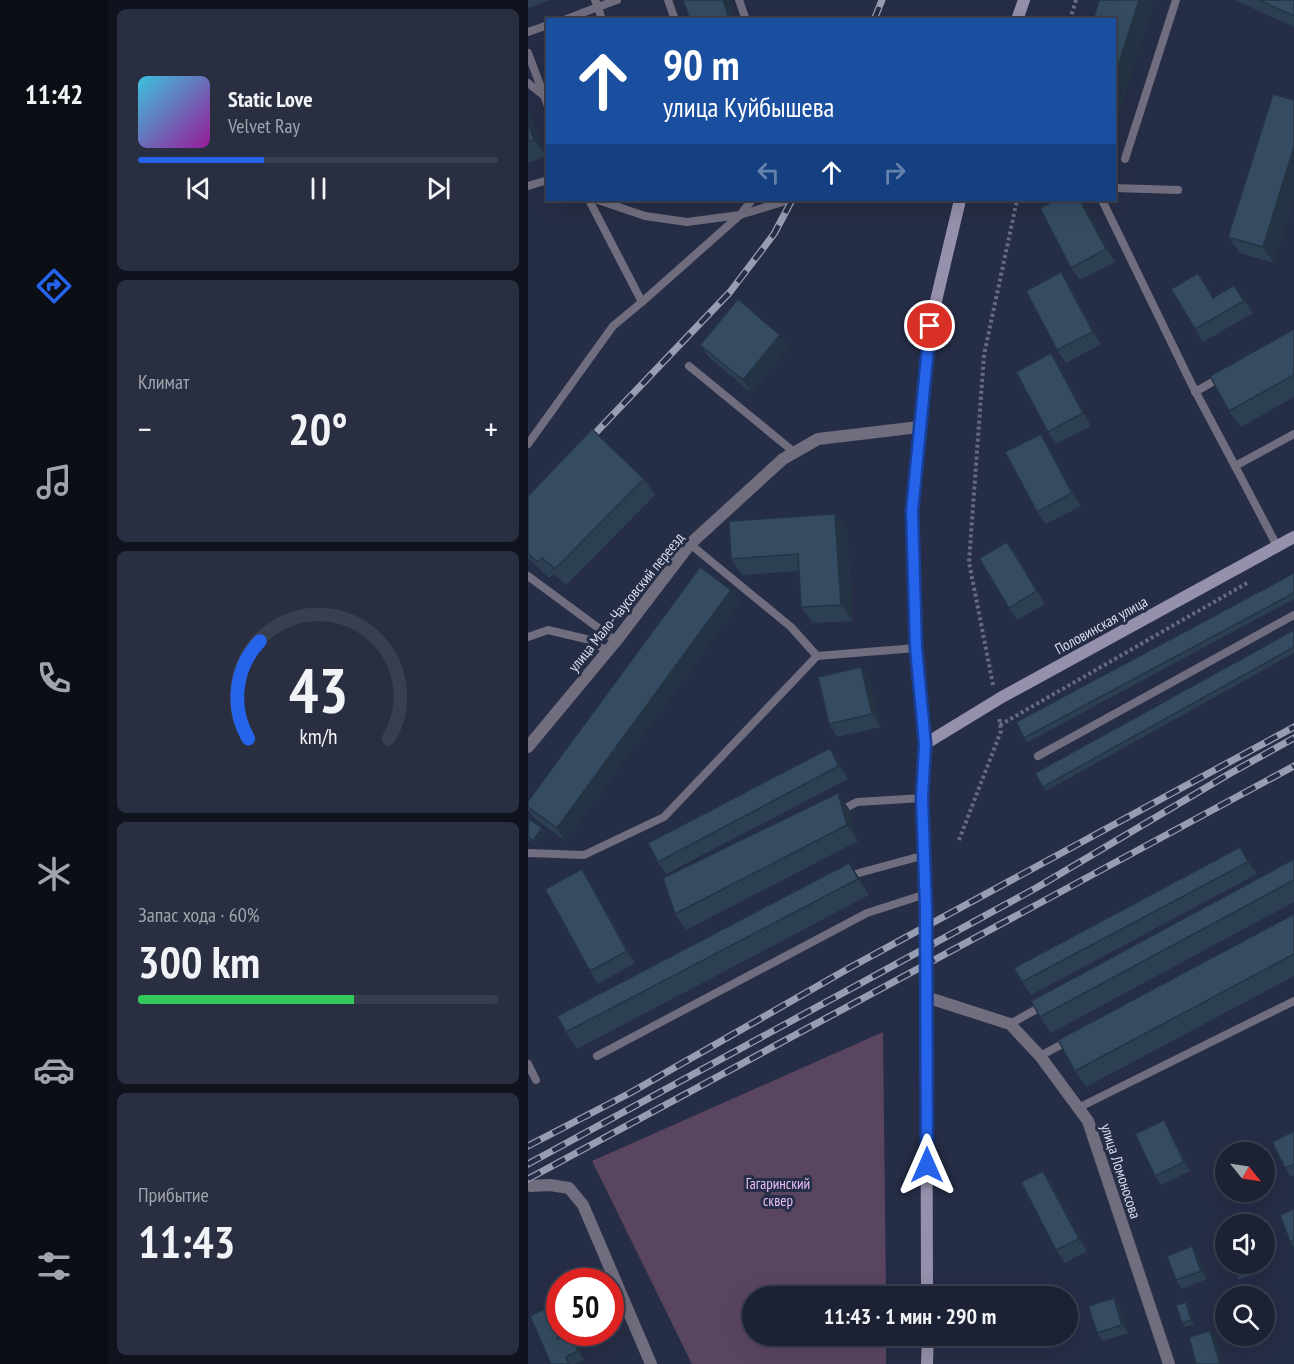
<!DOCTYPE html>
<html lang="ru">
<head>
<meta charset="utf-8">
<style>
	body { margin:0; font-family:"PT Sans Narrow",sans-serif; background:#292f40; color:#f1f3f6; height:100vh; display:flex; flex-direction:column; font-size:22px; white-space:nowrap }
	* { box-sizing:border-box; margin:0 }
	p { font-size:20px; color:#a0a4ac }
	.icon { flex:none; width:33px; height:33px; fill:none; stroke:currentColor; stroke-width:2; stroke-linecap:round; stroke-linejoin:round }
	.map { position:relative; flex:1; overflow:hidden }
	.sheet { display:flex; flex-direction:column; gap:9px; padding:9px; background:#0f131d; width:420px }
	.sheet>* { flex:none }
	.top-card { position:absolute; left:18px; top:18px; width:570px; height:183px; border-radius:0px; box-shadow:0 6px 24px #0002,0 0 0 2px #3a3f4f; background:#1a4fa0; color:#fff; overflow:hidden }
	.needle { width:39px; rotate:120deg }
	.controls { position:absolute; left:687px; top:1142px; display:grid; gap:12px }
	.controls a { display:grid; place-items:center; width:60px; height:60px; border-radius:50%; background:#1c2234; box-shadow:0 6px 24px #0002,0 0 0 2px #3a3f4f; font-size:30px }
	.speed { position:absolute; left:18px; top:1268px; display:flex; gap:12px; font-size:30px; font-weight:700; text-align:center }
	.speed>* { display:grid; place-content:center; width:78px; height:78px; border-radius:50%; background:#1c2234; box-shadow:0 6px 24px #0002,0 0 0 2px #3a3f4f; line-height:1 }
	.speed .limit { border:9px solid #d22; background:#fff; color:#111 }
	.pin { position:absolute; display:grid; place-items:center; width:51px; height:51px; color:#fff; margin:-26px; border:3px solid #fff; border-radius:50%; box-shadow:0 2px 6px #0007 }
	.me { position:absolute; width:66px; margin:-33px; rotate:0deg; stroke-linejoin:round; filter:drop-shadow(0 0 4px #0008) }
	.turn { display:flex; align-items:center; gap:21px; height:126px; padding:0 18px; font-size:27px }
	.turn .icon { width:78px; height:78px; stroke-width:2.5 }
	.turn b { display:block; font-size:42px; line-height:51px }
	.lanes { display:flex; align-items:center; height:57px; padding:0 18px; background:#0003; justify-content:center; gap:30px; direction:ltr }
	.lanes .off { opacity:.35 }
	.big { font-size:45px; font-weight:600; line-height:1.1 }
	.sheet .widget { flex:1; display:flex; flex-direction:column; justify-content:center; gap:9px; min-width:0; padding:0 21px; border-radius:9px; background:#292f40 }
	.sheet .dial { align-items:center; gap:0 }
	.dial svg { height:156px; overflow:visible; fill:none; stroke:#3a3f4f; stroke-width:7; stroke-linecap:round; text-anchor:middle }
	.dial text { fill:#f1f3f6; stroke:none }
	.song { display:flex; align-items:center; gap:18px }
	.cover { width:72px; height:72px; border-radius:9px; background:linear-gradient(135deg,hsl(190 70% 55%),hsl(300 70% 35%)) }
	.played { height:6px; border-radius:3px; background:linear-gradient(90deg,#2563eb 35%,#3a3f4f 35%) }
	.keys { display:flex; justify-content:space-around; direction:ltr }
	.heat { display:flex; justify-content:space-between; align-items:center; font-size:33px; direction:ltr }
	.charge { height:9px; border-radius:4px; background:linear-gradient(90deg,#34c759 60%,#3a3f4f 0) }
	.trip { position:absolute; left:214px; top:1286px; width:336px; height:60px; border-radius:30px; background:#1c2234; box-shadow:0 6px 24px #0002,0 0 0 2px #3a3f4f; font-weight:600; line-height:60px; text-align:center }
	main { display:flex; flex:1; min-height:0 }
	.tabs { display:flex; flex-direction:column; width:108px; justify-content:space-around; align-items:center; background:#0b0e15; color:#a0a4ac }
	.tabs .icon { width:42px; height:42px }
	.tabs .on { color:#2563eb }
	.tabs b { font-size:27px; color:#f1f3f6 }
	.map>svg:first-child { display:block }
</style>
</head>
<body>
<main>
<nav class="tabs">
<b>11:42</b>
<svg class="icon on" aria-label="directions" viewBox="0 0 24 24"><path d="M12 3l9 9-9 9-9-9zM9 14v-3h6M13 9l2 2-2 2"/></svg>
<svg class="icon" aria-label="music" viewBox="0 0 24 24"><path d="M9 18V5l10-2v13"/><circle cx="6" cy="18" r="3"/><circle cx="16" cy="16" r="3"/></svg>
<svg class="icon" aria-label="phone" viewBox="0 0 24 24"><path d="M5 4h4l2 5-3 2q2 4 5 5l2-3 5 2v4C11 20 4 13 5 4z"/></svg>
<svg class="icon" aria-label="climate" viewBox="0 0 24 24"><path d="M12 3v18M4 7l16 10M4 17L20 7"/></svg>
<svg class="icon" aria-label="car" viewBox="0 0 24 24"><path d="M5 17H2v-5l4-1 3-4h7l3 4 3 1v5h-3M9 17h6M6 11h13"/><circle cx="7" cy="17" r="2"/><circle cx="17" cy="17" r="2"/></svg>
<svg class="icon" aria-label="filters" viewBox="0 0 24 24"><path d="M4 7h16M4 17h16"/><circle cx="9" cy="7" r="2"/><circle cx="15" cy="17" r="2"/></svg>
</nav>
<section class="sheet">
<div class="widget">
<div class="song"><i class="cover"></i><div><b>Static Love</b><p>Velvet Ray</p></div></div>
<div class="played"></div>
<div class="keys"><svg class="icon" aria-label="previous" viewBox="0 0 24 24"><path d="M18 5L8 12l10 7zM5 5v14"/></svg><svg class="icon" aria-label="pause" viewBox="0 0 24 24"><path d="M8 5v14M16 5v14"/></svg><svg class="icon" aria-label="next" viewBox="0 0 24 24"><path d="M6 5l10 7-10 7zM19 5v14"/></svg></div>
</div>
<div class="widget"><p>Климат</p>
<div class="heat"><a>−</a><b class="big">20°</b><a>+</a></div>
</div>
<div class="widget dial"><svg viewBox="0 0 100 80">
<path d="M14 69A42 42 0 1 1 86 69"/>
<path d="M14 69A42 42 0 0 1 20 19" stroke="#2563eb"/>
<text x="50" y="56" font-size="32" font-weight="700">43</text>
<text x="50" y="72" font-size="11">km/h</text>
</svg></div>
<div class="widget"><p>Запас хода · 60%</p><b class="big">300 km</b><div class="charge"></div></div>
<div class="widget"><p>Прибытие</p><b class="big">11:43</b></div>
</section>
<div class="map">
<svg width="766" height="1364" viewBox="0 0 766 1364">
	<rect width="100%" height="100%" fill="#262d46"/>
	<path fill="#5a4560" d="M355,1032L358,1296H225V1335H358V1364H164L64,1161Z"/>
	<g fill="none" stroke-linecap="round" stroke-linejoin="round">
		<g stroke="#656b81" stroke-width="4" stroke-dasharray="3 3" stroke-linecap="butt">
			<path d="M542,20L548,0"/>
			<path d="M465,685L441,562L456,355L489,200"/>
			<path d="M472,725L719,583"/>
			<path d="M431,840L473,731L471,716"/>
		</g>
		<g stroke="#706d7e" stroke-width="8">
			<path d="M140,0L147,20"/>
			<path d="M211,0L218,20"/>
			<path d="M36,20L70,7L67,0"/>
			<path d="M74,20L70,7L89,0"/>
			<path d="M0,32L20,25"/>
			<path d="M0,53L20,106"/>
			<path d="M0,83L15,95"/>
			<path d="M597,159L648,0"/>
			<path d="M0,186L20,180"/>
			<path d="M586,188L650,190"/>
			<path d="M61,200L114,302L212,215L261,200"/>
			<path d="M70,200L117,216L159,222L212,215L224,200"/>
			<path d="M574,200L664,385L707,466"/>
			<path d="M161,366L266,452"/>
			<path d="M667,392L695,376"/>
			<path d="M0,444L85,326L114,302"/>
			<path d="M162,544L263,627L289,656L388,648"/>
			<path d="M749,546L707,466L766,434"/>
			<path d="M0,576L88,641"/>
			<path d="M0,637L20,630L62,640L79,651"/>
			<path d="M510,756L766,615"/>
			<path d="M310,812L329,802L395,798"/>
			<path d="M0,853L56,855L136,817L289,656"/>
			<path d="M319,879L331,873L397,855"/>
			<path d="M482,1024L516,1005"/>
			<path d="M69,1056L339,913L398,894"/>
			<path d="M512,1056L540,1041"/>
			<path d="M0,1064L8,1080"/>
			<path d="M550,1108L766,1001"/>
		</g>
		<g stroke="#706d7e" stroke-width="12">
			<path d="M0,747L88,641L162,544L255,459L290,439L391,427"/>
			<path d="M398,997L482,1024L512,1056L560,1121L641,1364"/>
			<path d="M3,1186L22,1185L41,1188L55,1205L123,1364"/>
		</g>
		<g stroke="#9590ab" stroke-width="12">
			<path d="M489,20L496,0"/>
			<path d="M397,744L474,697L766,537"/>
			<path d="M399,1296L398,909L394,783L397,744L388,648L384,511L402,326L432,200"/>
			<path d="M399,1364L400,1335"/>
		</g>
		<g stroke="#989eb2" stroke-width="7">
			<g id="rail">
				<path d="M346,20L354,0"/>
				<path d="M56,445L202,292L246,234L264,200"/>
				<path d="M0,1146L102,1093L323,967L766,727"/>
				<path d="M0,1164L508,888L701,774L766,738"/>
				<path d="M0,1179L766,766"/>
			</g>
		</g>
		<use href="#rail" stroke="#262d46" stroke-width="4.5" stroke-dasharray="14" stroke-linecap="butt"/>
	</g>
	<g fill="#2d4053">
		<path d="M0,0H22L0,8Z"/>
		<path d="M707,0H766V27Z"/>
		<path d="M766,100V199L746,263L712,253L700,237Z"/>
		<path d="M0,109L18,156L0,163Z"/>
		<path d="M528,200H554L587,262L552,280L543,268Z"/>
		<path d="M533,272L542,285L573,344L538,363L529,350Z"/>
		<path d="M679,285L686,297H715L725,313L675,342L667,329Z"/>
		<path d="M766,329V397L713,427L701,411Z"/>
		<path d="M172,345L261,347L223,393L181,357Z"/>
		<path d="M523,353L532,366L563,426L528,444L520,432Z"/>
		<path d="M513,434L521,446L553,506L518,524L509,512Z"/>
		<path d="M116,479L127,495L38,585L26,574L21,578L0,558V496Z"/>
		<path d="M307,514L319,530L325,621L285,623L273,607L271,571L214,575L203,559Z"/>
		<path d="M479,542L488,554L517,604L489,620L481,608Z"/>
		<path d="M766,573V599L500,742L496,738Z"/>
		<path d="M212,602L37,841L6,818L0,809V801Z"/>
		<path d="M766,630V653L518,791L515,787Z"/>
		<path d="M333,667L342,679L353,727L309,737L301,724Z"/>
		<path d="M302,748L310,760L320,779L138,874L130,862Z"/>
		<path d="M310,793L321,809L330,841L158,930L147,914Z"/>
		<path d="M0,821L14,828L17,832L8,845L0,840Z"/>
		<path d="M766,859V902L523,1033L512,1017Z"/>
		<path d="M721,860L729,874L503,995L494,982Z"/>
		<path d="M321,863L332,879L341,895L49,1049L38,1032Z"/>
		<path d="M54,869L62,881L107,963L70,984L62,971Z"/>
		<path d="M766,914V976L558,1087L547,1071Z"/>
		<path d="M642,1129L662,1171L633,1185L627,1176Z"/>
		<path d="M766,1131V1175L763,1177L757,1168Z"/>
		<path d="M524,1183L559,1251L537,1263L528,1250Z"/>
		<path d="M766,1209V1248L762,1242Z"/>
		<path d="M664,1246L670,1255L679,1279L654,1289L648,1280Z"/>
		<path d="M719,1263L725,1274L711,1280L708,1276Z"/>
		<path d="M658,1302L661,1306L666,1324L657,1327L654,1323Z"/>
		<path d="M592,1306L600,1333L575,1341L569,1333Z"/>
		<path d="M22,1318L32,1338L48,1342L56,1360L46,1364H23Z"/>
	</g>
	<g fill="#243444">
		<path d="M195,0H201L208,20H202L201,18Z"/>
		<path d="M611,0H627L586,131V79Z"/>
		<path d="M0,109L18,156L6,140L0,123Z"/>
		<path d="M766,147V199L746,263L735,247Z"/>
		<path d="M552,200H554L556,202L587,262L578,249Z"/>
		<path d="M533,272L542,285L573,344L565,332Z"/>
		<path d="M670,273L679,285L693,310L685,298Z"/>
		<path d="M706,285L715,297L725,313L716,301Z"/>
		<path d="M252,335L261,347L223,393L215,380Z"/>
		<path d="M523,353L532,366L563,426L555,413Z"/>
		<path d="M513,434L521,446L553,506L544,493Z"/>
		<path d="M307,514L319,530L325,621L313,605Z"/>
		<path d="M479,542L488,554L517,604L509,591Z"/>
		<path d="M203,590L212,602L37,841L29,828Z"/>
		<path d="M333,667L342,679L353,727L344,714Z"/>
		<path d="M302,748L310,760L320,779L311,766Z"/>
		<path d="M310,793L321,809L330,841L319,825Z"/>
		<path d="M14,828L17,832L8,845L5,841Z"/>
		<path d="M712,847L721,860L729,874L720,862Z"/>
		<path d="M321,863L332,879L341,895L330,879Z"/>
		<path d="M54,869L62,881L107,963L99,951Z"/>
		<path d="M636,1120L642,1129L662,1171L656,1162Z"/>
		<path d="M515,1171L524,1183L559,1251L551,1239Z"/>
		<path d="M664,1246L670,1255L679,1279L673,1271Z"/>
		<path d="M586,1298L592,1306L600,1333L594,1325Z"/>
		<path d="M658,1302L661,1306L666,1324L663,1320Z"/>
		<path d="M16,1309L22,1318L36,1348L30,1339Z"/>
		<path d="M682,1331L688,1339L695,1364H692Z"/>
		<path d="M42,1334L48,1342L56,1360L50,1351Z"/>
	</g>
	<g fill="#344b61" stroke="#243444" stroke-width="1.5">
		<path d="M155,0H195L201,18L198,20H162Z"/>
		<path d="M571,0H611L586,79V20H565Z"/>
		<path d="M731,0H766V16Z"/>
		<path d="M745,94L766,100V147L735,247L700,237Z"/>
		<path d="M0,123L6,140L0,142Z"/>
		<path d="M528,200H552L578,249L543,268L512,208Z"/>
		<path d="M533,272L565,332L529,350L498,291Z"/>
		<path d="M670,273L685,298L706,285L716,301L667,329L643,289Z"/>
		<path d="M210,299L252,335L215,380L172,345Z"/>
		<path d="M766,329V375L701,411L682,376Z"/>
		<path d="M523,353L555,413L520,432L488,372Z"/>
		<path d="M64,429L116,479L27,569L14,558L9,562L0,553V496Z"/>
		<path d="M513,434L544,493L509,512L477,452Z"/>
		<path d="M307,514L313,605L273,607L270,554L203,559L201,521Z"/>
		<path d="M479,542L509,591L481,608L451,558Z"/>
		<path d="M172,567L203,590L29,828L0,807V801Z"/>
		<path d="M766,573V593L496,738L488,722Z"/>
		<path d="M766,630V647L515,787L507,773Z"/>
		<path d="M333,667L344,714L301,724L290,677Z"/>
		<path d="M302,748L311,766L130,862L120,843Z"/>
		<path d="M310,793L319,825L147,914L135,878Z"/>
		<path d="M1,819L14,828L5,841L0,837Z"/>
		<path d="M712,847L720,862L494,982L486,968Z"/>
		<path d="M766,859V880L512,1017L503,1001Z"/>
		<path d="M321,863L330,879L38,1032L29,1016Z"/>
		<path d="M54,869L99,951L62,971L17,889Z"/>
		<path d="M766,914V954L547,1071L530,1040Z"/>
		<path d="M636,1120L656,1162L627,1176L607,1134Z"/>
		<path d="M766,1131V1164L757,1168L744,1142Z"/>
		<path d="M515,1171L551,1239L528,1250L493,1182Z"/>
		<path d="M766,1209V1240L762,1242L752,1215Z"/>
		<path d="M664,1246L673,1271L648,1280L639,1256Z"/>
		<path d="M710,1263H719L722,1270L708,1276L704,1266Z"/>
		<path d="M586,1298L594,1325L569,1333L560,1306Z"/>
		<path d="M658,1302L663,1320L654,1323L648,1305Z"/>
		<path d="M16,1309L30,1339L42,1334L50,1351L38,1357L41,1364H23L2,1316Z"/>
		<path d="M682,1331L692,1364H668L661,1337Z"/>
	</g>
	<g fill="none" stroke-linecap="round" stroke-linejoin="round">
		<g stroke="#184099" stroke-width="15">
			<path id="route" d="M399,1165L398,909L394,798L397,744L388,648L384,511L402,326"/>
		</g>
		<use href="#route" stroke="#2563eb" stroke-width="10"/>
	</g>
	<g text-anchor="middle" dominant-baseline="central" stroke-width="6" stroke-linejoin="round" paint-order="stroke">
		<g font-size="15" fill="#dadff0" stroke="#262d46">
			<text transform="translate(98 602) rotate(-51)">улица Мало-Чаусовский переезд</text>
			<text transform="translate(573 625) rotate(-29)">Половинская улица</text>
			<text transform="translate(593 1171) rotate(72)">улица Ломоносова</text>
		</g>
		<g font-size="15" fill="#eabff7" stroke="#262d46">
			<text x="250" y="1183">Гагаринский<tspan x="250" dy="17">сквер</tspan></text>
		</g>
	</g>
</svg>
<div class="controls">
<a><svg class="needle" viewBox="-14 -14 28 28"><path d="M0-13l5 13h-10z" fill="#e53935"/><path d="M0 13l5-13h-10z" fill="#a0a4ac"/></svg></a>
<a><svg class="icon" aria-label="sound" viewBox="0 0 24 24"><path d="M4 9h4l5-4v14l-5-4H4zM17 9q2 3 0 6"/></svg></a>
<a><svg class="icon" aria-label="search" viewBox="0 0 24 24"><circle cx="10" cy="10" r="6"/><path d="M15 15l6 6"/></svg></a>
</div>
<div class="speed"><div class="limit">50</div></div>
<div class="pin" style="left:402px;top:326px;background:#d93025"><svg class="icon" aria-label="arrive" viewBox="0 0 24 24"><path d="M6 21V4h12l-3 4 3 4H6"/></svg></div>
<svg class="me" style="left:399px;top:1165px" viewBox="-20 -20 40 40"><path d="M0-17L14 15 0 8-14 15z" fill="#2563eb" stroke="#fff" stroke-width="4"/></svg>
<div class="trip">11:43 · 1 мин · 290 m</div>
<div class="top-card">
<div class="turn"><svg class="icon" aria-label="ahead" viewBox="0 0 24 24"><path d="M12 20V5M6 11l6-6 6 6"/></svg><div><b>90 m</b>улица Куйбышева</div></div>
<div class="lanes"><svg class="icon off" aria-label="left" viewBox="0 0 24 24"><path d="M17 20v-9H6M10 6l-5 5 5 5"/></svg><svg class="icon" aria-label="ahead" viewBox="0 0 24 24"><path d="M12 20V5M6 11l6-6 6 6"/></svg><svg class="icon off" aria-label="right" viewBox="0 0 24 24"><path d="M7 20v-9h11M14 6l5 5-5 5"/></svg></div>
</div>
</div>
</main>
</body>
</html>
